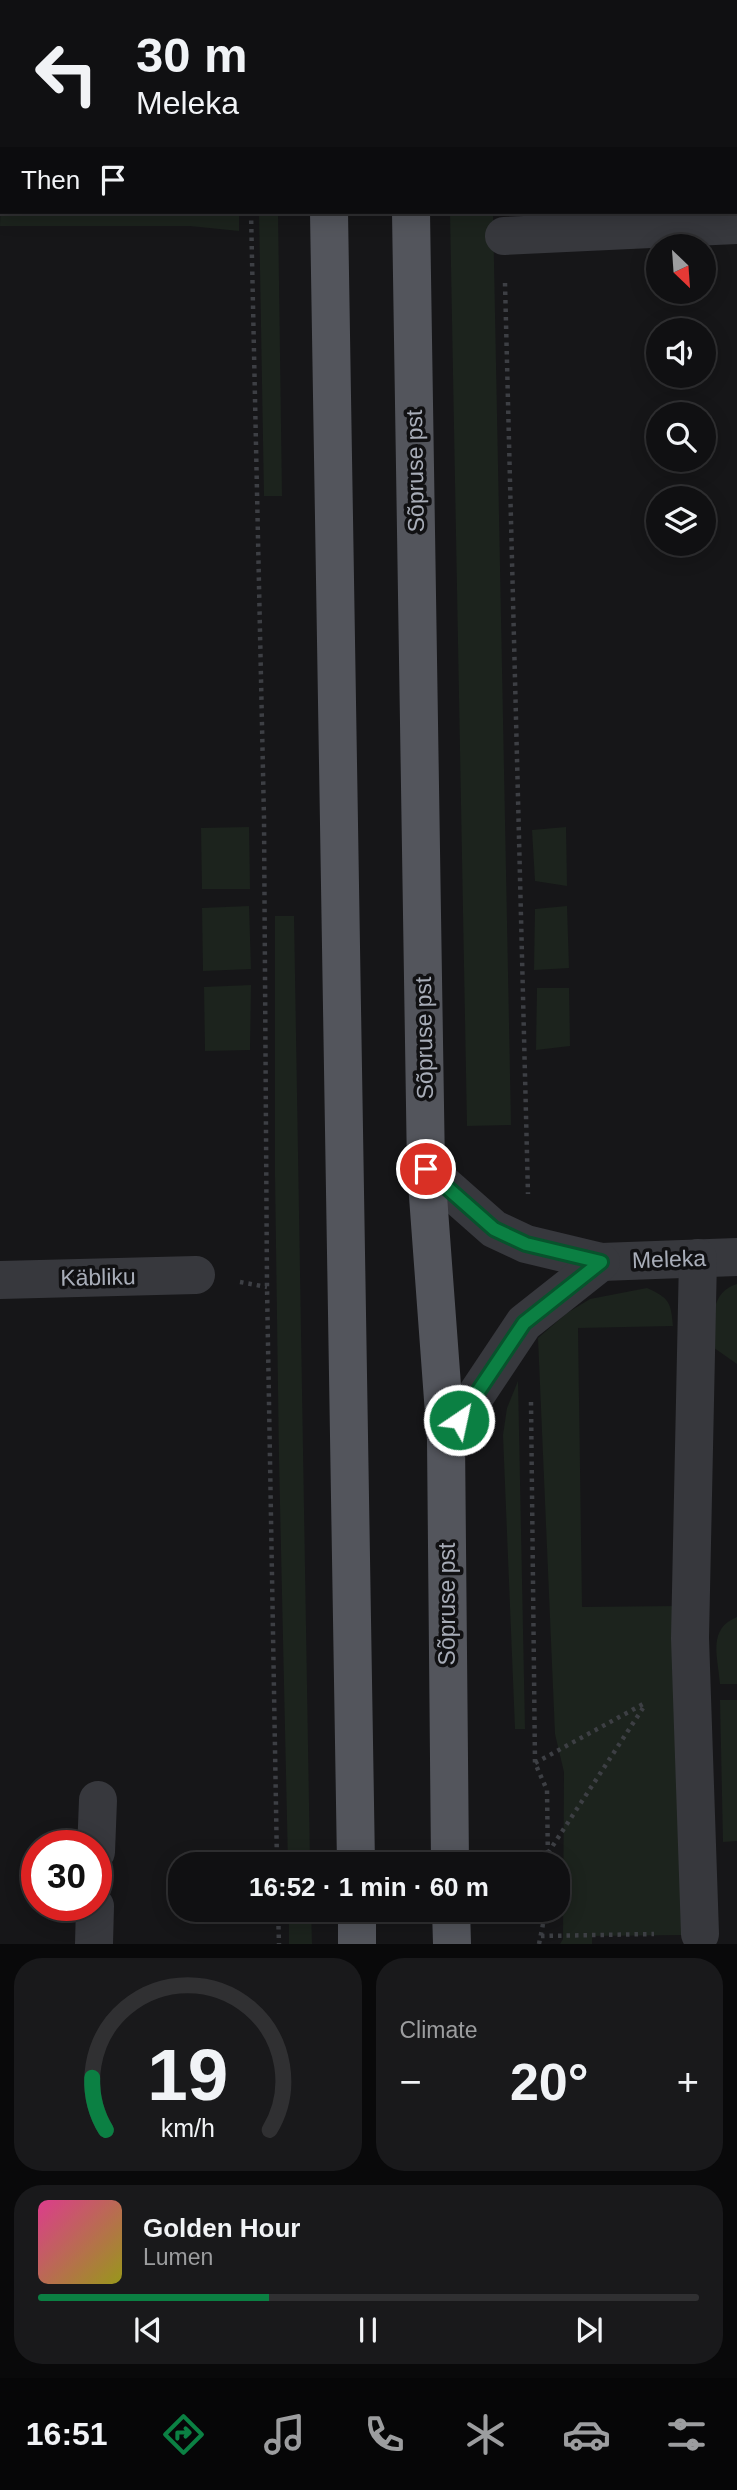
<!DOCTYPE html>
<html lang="en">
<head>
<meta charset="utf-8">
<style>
	body { margin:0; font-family:Arial,sans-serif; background:#19191b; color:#f1f3f6; height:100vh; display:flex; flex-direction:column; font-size:26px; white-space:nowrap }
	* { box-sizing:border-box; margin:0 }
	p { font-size:23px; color:#9c9d9f }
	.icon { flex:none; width:38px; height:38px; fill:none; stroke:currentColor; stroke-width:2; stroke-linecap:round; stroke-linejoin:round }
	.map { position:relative; height:1944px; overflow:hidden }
	.sheet { display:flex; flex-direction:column; gap:14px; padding:14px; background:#09090a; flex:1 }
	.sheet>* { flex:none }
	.guide { position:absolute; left:0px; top:0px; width:738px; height:214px; box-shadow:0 4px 18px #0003,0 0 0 2px #303032; background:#101012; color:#f1f3f6; overflow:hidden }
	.needle { width:46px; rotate:155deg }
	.controls { position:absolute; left:646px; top:234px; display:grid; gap:14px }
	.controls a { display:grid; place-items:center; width:70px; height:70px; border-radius:50%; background:#101012; box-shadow:0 4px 18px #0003,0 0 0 2px #303032; font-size:35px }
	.speed { position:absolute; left:21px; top:1830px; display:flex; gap:14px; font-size:35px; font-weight:700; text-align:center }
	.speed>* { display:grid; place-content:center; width:91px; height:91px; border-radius:50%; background:#101012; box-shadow:0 4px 18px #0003,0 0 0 2px #303032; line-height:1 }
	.speed .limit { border:10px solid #d22; background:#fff; color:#111 }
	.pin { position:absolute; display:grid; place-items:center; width:60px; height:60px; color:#fff; margin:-30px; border:4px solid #fff; border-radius:50%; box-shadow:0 2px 7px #0007 }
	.me { position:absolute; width:77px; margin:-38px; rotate:34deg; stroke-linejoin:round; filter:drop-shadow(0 0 5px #0008) }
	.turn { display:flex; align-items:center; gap:24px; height:147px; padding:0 21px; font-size:32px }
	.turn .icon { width:91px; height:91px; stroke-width:2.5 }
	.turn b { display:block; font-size:49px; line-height:60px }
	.then { display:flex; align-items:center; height:66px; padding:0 21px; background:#0003; gap:14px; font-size:26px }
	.big { font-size:52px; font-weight:700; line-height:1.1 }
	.sheet .card { flex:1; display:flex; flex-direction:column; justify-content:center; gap:10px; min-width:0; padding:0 24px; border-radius:28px; background:#19191b }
	.sheet .dial { align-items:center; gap:0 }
	.dial svg { height:182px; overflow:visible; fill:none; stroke:#303032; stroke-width:7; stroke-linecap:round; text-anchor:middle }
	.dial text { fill:#f1f3f6; stroke:none }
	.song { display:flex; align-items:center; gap:21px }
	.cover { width:84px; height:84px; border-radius:10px; background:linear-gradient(135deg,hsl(330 70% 55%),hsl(60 70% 35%)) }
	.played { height:7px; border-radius:4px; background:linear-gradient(90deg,#0b8043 35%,#303032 35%) }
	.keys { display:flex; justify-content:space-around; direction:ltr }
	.heat { display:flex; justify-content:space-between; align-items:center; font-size:38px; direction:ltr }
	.sheet .tiles { flex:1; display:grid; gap:14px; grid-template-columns:1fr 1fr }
	.card:last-child { grid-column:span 2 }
	.trip { position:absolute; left:168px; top:1852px; width:402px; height:70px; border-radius:28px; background:#101012; box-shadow:0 4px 18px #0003,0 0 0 2px #303032; font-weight:700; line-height:70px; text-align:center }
	.tabs { display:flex; height:112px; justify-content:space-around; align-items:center; background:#060607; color:#9c9d9f }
	.tabs .icon { width:49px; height:49px }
	.tabs .selected { color:#0b8043 }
	.tabs b { font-size:32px; color:#f1f3f6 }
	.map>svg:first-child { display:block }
</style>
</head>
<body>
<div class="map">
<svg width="737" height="1944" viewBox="0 0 737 1944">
	<rect width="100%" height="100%" fill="#161618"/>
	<g fill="#1c231d">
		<path d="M2,171V212H239V231L190,226H0Z"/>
		<path d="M259,212H278L282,496H264Z"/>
		<path d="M450,212H493L511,1125L467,1126Z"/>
		<path d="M249,827L250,889H202L201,828Z"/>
		<path d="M566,827L567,886L535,881L532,830Z"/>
		<path d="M249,906L251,969L203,971L202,908Z"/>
		<path d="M567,906L569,968L534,970L535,909Z"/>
		<path d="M275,916H294L310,1864H288L279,1459L275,1175Z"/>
		<path d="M251,985L250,1050L205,1051L204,987Z"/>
		<path d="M537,988H569L570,1046L536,1050Z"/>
		<path d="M737,1284V1364L710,1345C713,1321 710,1292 737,1284Z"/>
		<path d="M647,1288C669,1298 671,1302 673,1326L578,1328L582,1607L677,1606L685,1935L592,1936V1944H560L563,1939L564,1772L555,1734L538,1338L567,1313L590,1299Z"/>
		<path d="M518,1381L525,1729H515L503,1435L507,1408Z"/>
		<path d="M737,1617V1684H720C718,1657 707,1629 737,1617Z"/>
		<path d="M720,1700H737V1841L723,1842Z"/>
		<path d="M289,1909H311L312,1944H289Z"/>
	</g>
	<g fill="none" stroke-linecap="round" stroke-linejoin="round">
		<g stroke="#3d3f44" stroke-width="4.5" stroke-dasharray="3.5 5" stroke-linecap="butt">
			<path d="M246,0V2"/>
			<path d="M501,0V2"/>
			<path d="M251,212L264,818L267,1287L277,1864"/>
			<path d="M505,283L528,1194"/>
			<path d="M240,1282L267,1287"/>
			<path d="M531,1402L535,1763L547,1790L548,1864"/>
			<path d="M535,1763L645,1703"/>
			<path d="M548,1853L643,1708"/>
			<path d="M278,1909L279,1944"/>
			<path d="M541,1936L654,1934"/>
			<path d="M539,1944L546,1909"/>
		</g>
		<g stroke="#37383d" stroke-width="38">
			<path d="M504,236L737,225"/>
			<path d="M426,1169L494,1229L526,1244L601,1262L737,1257"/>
			<path d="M698,1258L690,1638L700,1934"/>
			<path d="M0,1280L196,1275"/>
			<path d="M446,1440L524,1323L601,1262"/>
			<path d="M96,1852L98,1800"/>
			<path d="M94,1944L95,1906"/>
		</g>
		<g stroke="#53555c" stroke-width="38">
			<path d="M326,0V2"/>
			<path d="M408,0V2"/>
			<path d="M329,212L356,1864"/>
			<path d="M411,212L426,1169L446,1440L450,1864"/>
			<path d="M357,1909V1944"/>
			<path d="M451,1909L452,1944"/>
		</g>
	</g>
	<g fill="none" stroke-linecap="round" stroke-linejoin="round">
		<g stroke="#07532c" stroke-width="18">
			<path id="route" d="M426,1169L494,1229L526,1244L601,1262L524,1323L459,1420"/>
		</g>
		<use href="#route" stroke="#0b8043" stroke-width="12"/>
	</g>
	<g text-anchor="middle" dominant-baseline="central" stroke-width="7" stroke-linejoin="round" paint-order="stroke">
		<g font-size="23" fill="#a8adb8" stroke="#111113">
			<text transform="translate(415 471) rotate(-91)">Sõpruse pst</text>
			<text transform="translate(424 1038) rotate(-91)">Sõpruse pst</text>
			<text transform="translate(669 1259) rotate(-2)">Meleka</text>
			<text transform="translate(98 1277) rotate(-1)">Käbliku</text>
			<text transform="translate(447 1604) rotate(-90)">Sõpruse pst</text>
		</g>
	</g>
</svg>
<div class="controls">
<a><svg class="needle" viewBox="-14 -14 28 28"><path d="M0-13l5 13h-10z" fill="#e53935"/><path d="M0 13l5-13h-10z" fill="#9c9d9f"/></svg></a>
<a><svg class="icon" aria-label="sound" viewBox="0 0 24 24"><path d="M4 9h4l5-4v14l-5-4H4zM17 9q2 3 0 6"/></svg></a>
<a><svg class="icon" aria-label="search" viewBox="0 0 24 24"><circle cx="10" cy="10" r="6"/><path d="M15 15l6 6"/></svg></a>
<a><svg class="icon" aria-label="layers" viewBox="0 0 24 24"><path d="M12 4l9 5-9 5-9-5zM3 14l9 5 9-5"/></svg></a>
</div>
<div class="speed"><div class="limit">30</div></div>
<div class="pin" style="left:426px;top:1169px;background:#d93025"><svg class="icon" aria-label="arrive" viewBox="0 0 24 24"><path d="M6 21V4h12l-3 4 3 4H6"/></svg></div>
<svg class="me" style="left:459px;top:1420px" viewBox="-20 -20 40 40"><circle r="17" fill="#0b8043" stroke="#fff" stroke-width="3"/><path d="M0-11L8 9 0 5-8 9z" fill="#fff"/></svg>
<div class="trip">16:52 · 1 min · 60 m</div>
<div class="guide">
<div class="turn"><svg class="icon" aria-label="left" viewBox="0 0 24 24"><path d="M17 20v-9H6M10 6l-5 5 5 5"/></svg><div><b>30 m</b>Meleka</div></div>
<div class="then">Then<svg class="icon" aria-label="arrive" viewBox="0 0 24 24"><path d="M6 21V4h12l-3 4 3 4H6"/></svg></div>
</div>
</div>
<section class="sheet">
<div class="tiles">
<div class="card dial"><svg viewBox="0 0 100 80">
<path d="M14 69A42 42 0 1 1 86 69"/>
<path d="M14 69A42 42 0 0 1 8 46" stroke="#0b8043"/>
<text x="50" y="56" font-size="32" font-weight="700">19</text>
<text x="50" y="72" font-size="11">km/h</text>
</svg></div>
<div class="card"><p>Climate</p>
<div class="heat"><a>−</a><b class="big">20°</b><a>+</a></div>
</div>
<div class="card">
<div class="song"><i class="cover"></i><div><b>Golden Hour</b><p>Lumen</p></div></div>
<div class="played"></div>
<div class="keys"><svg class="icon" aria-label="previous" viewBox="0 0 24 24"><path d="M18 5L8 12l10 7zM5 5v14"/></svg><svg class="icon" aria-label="pause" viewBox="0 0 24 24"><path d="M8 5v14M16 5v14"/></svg><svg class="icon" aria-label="next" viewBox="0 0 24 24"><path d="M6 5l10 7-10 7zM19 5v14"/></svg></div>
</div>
</div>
</section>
<nav class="tabs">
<b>16:51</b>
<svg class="icon selected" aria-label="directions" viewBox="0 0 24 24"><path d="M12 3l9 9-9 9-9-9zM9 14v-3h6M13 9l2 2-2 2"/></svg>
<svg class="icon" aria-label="music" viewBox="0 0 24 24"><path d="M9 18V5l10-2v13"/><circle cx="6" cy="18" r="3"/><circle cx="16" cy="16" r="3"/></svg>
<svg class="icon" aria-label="phone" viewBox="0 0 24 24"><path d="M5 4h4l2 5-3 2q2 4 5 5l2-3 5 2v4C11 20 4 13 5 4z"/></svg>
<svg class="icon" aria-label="climate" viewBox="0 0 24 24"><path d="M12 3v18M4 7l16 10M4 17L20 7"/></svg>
<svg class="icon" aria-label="car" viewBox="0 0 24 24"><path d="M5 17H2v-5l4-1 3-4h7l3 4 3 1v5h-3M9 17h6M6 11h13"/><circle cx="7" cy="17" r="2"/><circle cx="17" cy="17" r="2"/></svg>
<svg class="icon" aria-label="filters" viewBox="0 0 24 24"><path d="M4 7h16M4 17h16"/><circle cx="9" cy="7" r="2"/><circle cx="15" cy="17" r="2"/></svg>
</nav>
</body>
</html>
